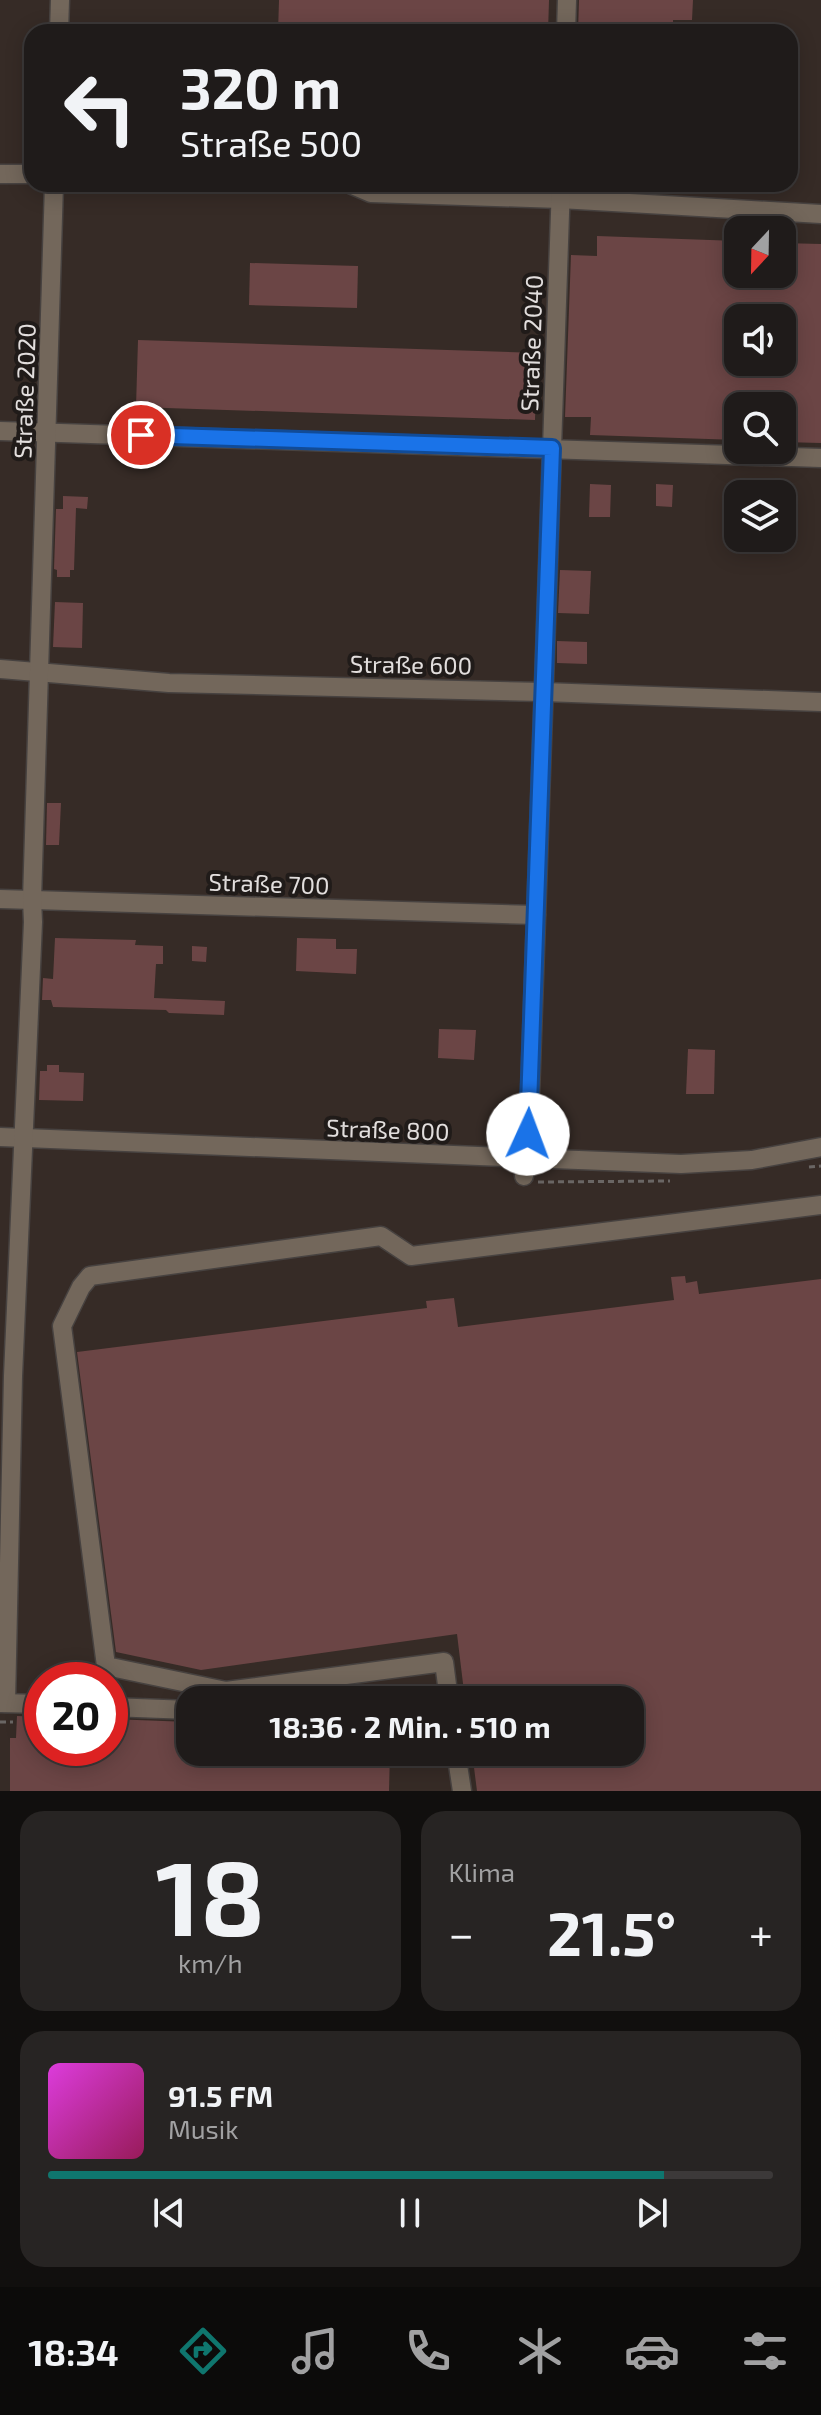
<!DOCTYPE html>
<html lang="de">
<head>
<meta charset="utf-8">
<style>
	body { margin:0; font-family:"Exo 2",sans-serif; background:#272423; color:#f1f3f6; height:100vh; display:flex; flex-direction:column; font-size:30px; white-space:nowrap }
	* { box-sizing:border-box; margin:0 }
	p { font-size:26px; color:#a1a1a2 }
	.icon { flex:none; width:44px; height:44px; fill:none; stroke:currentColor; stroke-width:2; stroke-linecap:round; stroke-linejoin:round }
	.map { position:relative; height:1791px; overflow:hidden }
	.sheet { display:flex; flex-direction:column; gap:20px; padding:20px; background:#110f0e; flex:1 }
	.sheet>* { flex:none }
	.top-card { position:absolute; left:24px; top:24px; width:774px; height:168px; border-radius:24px; box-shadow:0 4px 20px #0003,0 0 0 2px #3c3939; background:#1f1b1a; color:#f1f3f6; overflow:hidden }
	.needle { width:52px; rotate:202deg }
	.buttons { position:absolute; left:724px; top:216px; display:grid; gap:16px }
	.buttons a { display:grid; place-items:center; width:72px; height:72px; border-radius:16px; background:#1f1b1a; box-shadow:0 4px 20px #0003,0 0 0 2px #3c3939; font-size:40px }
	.speed { position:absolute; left:24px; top:1662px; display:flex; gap:16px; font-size:40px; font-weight:700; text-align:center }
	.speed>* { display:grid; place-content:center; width:104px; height:104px; border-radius:50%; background:#1f1b1a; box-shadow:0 4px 20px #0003,0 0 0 2px #3c3939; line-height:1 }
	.speed .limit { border:12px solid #d22; background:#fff; color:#111 }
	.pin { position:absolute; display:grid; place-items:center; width:68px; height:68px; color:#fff; margin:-34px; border:4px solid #fff; border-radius:50%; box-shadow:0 2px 8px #0007 }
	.me { position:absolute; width:88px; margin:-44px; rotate:2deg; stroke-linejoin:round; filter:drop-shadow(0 0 6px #0008) }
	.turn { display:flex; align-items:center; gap:28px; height:168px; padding:0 24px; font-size:36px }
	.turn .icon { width:104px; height:104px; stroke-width:2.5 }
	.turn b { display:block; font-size:56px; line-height:68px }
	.big { font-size:60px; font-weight:700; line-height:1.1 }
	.sheet .card { flex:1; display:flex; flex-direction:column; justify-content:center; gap:12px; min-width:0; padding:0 28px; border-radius:24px; background:#272423 }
	.sheet .dial { align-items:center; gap:0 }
	.dial b { font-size:104px; line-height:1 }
	.song { display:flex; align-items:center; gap:24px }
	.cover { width:96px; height:96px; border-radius:12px; background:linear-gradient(135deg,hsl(300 70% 55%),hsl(330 70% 35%)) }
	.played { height:8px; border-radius:4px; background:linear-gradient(90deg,#0f766e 85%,#3c3939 85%) }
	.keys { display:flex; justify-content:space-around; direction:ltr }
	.heat { display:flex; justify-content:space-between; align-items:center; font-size:44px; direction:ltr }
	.sheet .tiles { flex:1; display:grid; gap:20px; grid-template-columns:1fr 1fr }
	.card:last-child { grid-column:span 2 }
	.trip { position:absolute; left:176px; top:1686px; width:468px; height:80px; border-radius:24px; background:#1f1b1a; box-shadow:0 4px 20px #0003,0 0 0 2px #3c3939; font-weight:700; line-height:80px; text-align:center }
	.menu { display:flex; height:128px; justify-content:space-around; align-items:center; background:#0c0b0a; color:#a1a1a2 }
	.menu .icon { width:56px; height:56px }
	.menu .active { color:#0f766e }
	.menu b { font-size:36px; color:#f1f3f6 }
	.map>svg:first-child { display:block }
</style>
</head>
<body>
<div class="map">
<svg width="821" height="1791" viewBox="0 0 821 1791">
	<rect width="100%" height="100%" fill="#292422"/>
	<path fill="#362b26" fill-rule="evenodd" d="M0,0H821V1791H0ZM32,32H790V184H32ZM738,230H782V274H738ZM738,318H782V362H738ZM738,406H782V450H738ZM738,494H782V538H738ZM42,1680H110V1748H42ZM190,1700H630V1752H190Z"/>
	<g fill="#6b4545" fill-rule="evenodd">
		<path d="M279,0H549L548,32H278Z"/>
		<path d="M579,0H693L692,20H673V32H578Z"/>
		<path d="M597,236L738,241V274H782V243L821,244V443L782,442V406H738V440L590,435L591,417H565L571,255L597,256ZM738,318H782V362H738Z"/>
		<path d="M250,263L358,266L357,308L249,305Z"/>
		<path d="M138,340L537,353L535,420L136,407Z"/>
		<path d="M590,484L611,485L610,517H589Z"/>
		<path d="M656,484L673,485L672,507L656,506Z"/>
		<path d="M63,496L88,497L87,509L76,508L74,570H70V577H57V570L54,569L56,509H63Z"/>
		<path d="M560,570L591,571L589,614L558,613Z"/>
		<path d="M55,602L83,603L82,648L53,647Z"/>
		<path d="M557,641L587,642V664L557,663Z"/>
		<path d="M47,803H61L59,845H46Z"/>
		<path d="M55,938L136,940L135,945L163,946V964H156L154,998L225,1001L224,1015L169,1013L166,1010L53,1007L51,1000H42L43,978L53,979Z"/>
		<path d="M297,938L336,939V949H357L356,974L296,971Z"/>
		<path d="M192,946L207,947L206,962L192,961Z"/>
		<path d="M439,1029L476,1030L474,1060L438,1058Z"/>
		<path d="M688,1049L715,1050L714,1094H686Z"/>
		<path d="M47,1065H59V1072L84,1073L83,1101L39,1100L40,1071H47Z"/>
		<path d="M685,1276L686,1283L697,1281L699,1294L821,1279V1791H477L472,1752H630V1700H465L457,1634L201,1670L116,1652L77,1352L427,1308L426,1301L454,1298L458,1327L674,1300L671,1277Z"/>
		<path d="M17,1716L42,1717V1748H110V1719L190,1722V1752H390L389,1791H10V1738H16Z"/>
	</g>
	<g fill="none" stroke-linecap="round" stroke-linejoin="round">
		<g stroke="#474240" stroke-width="21">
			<g id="minor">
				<path d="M59,32L60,0"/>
				<path d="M566,32L567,0"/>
				<path d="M0,174H32"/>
				<path d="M350,184L371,193L560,199L821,214"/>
				<path d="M0,431L821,458"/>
				<path d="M0,669L169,683L544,692L821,702"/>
				<path d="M0,899L536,915"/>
				<path d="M0,1137L681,1164L752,1160L821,1147"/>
				<path d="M524,1176L529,1124L561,184"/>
				<path d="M449,1700L444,1662L226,1691L106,1666L62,1326L81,1287L90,1276L381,1236L411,1256L821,1205"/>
				<path d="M0,1703L42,1704"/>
				<path d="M6,1703L13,1376L33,922L32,900L54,184"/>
				<path d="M110,1707L190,1710"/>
				<path d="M456,1752L462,1791"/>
			</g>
		</g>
		<g stroke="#6a6664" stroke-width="3" stroke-dasharray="6 4" stroke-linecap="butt">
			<path d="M809,1167L821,1166"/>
			<path d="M538,1182L670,1181"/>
			<path d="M0,1722H13"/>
		</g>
		<use href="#minor" stroke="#73675b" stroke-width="18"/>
	</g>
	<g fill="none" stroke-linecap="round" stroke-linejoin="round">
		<g stroke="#114b97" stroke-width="20">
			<path id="route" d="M141,435L552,448L528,1134"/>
		</g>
		<use href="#route" stroke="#1a73e8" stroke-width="14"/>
	</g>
	<g text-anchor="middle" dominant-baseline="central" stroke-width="8" stroke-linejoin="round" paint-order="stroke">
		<g font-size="24" fill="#e2dedd" stroke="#201b19">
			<text transform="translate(531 343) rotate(-88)">Straße 2040</text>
			<text transform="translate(24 391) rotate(-88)">Straße 2020</text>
			<text transform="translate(411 664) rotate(1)">Straße 600</text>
			<text transform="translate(269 883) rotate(2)">Straße 700</text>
			<text transform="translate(388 1129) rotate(2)">Straße 800</text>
		</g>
	</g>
</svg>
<div class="buttons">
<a><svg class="needle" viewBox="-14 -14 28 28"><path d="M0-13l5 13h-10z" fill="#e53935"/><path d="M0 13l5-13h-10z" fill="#a1a1a2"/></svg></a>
<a><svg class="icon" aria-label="sound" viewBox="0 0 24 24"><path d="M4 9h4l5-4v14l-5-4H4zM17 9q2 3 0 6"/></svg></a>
<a><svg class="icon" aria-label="search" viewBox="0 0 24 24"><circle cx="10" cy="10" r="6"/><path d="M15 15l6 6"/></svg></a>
<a><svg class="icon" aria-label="layers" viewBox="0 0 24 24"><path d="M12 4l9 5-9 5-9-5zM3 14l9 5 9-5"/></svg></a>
</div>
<div class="speed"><div class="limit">20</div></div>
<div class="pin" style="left:141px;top:435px;background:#d93025"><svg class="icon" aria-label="arrive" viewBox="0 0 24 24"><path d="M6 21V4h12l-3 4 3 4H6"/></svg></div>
<svg class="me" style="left:528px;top:1134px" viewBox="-20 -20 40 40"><circle r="19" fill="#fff"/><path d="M0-13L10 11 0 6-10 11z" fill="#1a73e8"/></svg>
<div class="trip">18:36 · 2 Min. · 510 m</div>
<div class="top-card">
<div class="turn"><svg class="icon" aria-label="left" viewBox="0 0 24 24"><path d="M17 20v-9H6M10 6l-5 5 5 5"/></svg><div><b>320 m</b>Straße 500</div></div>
</div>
</div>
<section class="sheet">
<div class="tiles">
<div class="card dial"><b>18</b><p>km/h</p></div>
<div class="card"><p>Klima</p>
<div class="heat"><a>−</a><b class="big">21.5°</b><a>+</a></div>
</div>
<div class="card">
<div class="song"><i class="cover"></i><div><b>91.5 FM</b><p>Musik</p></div></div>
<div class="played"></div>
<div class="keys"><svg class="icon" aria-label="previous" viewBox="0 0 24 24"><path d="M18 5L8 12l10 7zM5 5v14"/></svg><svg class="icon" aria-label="pause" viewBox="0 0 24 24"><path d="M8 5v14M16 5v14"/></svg><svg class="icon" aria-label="next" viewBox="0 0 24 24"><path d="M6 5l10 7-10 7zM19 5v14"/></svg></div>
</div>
</div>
</section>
<nav class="menu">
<b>18:34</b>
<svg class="icon active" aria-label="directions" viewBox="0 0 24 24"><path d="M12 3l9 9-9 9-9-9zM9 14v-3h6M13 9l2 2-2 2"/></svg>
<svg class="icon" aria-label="music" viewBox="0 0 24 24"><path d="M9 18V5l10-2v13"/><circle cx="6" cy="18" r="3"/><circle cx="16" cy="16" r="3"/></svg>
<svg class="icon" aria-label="phone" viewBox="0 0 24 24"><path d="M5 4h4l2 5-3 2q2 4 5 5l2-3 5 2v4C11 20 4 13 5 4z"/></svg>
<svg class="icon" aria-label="climate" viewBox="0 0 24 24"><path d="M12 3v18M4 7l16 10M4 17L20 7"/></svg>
<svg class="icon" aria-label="car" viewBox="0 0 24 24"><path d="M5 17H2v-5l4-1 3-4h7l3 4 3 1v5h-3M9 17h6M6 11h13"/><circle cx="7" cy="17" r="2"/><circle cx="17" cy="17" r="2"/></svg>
<svg class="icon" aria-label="filters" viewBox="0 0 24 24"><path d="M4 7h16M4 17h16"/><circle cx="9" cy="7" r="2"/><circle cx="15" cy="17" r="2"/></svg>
</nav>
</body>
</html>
